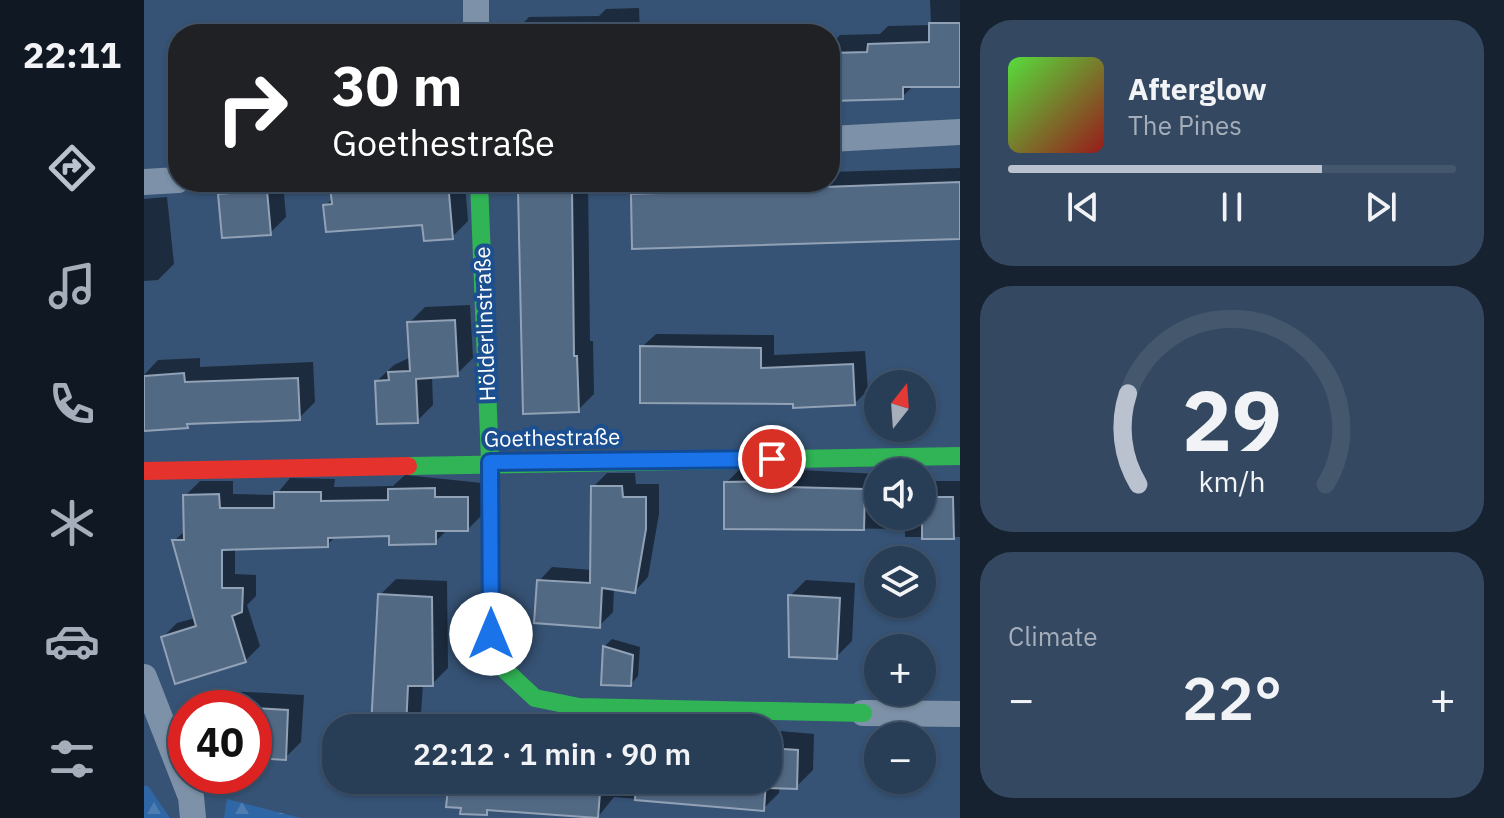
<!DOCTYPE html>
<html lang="en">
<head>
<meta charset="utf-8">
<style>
	body { margin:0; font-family:"IBM Plex Sans",sans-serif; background:#344961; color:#f1f3f6; height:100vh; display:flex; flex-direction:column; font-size:30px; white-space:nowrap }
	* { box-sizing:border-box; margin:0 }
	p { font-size:26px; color:#a5aeba }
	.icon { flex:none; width:44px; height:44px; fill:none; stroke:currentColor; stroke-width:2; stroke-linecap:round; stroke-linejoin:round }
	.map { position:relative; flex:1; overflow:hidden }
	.panel { display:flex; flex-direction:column; gap:20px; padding:20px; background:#162230; width:544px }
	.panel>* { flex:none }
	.guide { position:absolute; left:24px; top:24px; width:672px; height:168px; border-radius:32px; box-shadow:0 2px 6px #0004,0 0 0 2px #44576d; background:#202124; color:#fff; overflow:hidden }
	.needle { width:52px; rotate:17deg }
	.controls { position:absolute; left:720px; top:370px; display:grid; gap:16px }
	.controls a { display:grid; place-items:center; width:72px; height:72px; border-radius:50%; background:#283e57; box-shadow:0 2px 6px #0004,0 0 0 2px #44576d; font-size:40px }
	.speed { position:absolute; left:24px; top:690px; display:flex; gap:16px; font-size:40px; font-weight:700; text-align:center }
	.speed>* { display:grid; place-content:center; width:104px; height:104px; border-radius:50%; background:#283e57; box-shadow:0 2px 6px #0004,0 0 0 2px #44576d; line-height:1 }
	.speed .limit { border:12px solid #d22; background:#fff; color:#111 }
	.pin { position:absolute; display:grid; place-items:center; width:68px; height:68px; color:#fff; margin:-34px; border:4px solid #fff; border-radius:50%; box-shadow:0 2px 8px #0007 }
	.me { position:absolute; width:88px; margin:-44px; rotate:0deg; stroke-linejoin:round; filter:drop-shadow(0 0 6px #0008) }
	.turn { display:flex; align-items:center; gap:28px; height:168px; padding:0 32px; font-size:36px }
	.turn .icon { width:104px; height:104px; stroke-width:2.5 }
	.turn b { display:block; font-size:56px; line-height:68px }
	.big { font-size:60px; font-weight:600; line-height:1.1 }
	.panel .widget { flex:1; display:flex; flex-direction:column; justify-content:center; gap:12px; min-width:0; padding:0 28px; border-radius:32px; background:#344961 }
	.panel .dial { align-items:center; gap:0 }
	.dial svg { height:208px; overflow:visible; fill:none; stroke:#44576d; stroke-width:7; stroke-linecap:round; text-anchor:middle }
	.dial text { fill:#f1f3f6; stroke:none }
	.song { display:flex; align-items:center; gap:24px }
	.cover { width:96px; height:96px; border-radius:12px; background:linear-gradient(135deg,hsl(110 70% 55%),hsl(0 70% 35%)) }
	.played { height:8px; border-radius:4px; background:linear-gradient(90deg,#b9c2ce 70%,#44576d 70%) }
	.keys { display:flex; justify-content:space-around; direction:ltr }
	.heat { display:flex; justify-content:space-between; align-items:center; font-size:44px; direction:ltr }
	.trip { position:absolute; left:178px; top:714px; width:460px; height:80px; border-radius:32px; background:#283e57; box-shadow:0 2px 6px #0004,0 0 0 2px #44576d; font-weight:600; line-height:80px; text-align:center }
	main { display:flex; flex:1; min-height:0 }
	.menu { display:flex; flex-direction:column; width:144px; justify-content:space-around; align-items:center; background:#101923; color:#a5aeba }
	.menu .icon { width:56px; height:56px }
	.menu .active { color:#b9c2ce }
	.menu b { font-size:36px; color:#f1f3f6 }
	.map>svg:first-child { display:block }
</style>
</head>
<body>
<main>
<nav class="menu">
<b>22:11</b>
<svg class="icon active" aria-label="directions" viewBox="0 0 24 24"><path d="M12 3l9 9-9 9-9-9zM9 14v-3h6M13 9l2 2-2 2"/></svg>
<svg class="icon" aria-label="music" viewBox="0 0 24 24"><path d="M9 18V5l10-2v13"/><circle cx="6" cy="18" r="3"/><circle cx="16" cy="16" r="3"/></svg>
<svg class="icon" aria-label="phone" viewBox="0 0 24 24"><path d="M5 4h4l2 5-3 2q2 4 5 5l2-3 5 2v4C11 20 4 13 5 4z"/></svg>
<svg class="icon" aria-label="climate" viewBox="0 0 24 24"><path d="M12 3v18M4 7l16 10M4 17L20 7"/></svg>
<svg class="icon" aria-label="car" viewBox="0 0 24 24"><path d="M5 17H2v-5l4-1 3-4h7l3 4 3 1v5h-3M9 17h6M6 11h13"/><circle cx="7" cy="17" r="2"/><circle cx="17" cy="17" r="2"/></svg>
<svg class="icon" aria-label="filters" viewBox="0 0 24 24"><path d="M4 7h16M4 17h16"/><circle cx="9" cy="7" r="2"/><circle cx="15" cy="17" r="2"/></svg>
</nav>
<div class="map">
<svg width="816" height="818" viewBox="0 0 816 818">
	<defs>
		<pattern id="forest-firs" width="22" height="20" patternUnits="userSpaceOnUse" patternTransform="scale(2)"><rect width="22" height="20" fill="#2f66a5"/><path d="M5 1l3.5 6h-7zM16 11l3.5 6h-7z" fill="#4e7db2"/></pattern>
	</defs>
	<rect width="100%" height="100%" fill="#365274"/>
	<g fill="url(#forest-firs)">
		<path d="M0,786H4L26,818H0Z"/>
		<path d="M83,799L157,818H80Z"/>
	</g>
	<g fill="#0007">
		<path d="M786,0H816V85H770L758,97L686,99V46L696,35L736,34L744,26L787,25Z"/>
		<path d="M495,8L496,34H369L385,17L455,16L462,9Z"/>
		<path d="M34,64V143H30L24,74Z"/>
		<path d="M816,168V236L489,195L502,182H686V172Z"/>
		<path d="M89,182H139L142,217L126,233L76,195Z"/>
		<path d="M193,182H321L324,221L308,237L280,223L182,205L189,198V186Z"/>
		<path d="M385,182H444L446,341H449L450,394L434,410L376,191Z"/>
		<path d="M23,197L30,264L14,280L0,281V199Z"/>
		<path d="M326,305L329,358L313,374L288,376L289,405L273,421L233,381L250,365L267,357L265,323L281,307Z"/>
		<path d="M512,334L630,335V355L721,351L724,390L710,404L651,402L498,347Z"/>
		<path d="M56,358V367L169,362L171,402L155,418L47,422L43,426L0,408V375L14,360Z"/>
		<path d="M598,467L734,474V516H778V481H816V537H761V529L582,527V483Z"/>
		<path d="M463,473H491L492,484H515V514L504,577L491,591L470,588L469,612L455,626L395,581L408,567L448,570L449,487Z"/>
		<path d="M261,475L338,483V515L324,529H304L291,542L247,534L192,536L183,545L91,548V574L112,575V596L103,605L116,646L101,661L19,637L33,623L51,618L30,541L42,530L41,496L56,481H89V494L132,495L146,478L191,479L190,487L249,486Z"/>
		<path d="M252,579L303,581L304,668L288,684H279L276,728H229L236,595Z"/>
		<path d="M662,580L711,583L708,641L692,657L646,596Z"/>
		<path d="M468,639L496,647L494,676L487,684H459L461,646Z"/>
		<path d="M84,691L160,695L157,742L141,758L110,756V708H68Z"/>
		<path d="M624,730L670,734L669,770L652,787L636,786L635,793L619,809L470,797L453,818L347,809L342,813L319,806L306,790L259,786L260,780H624Z"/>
	</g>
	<g fill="#526984" stroke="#92a2b6" stroke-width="2">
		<path d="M785,23H816V87H759V99L686,101V53L723,52L724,44L785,42Z"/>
		<path d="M232,182H304L309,239L280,241L278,225L182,232L179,205L188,204L186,186Z"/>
		<path d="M816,182V239L488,249L487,194Z"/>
		<path d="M428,189L430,356H433L435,412L379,414L374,190Z"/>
		<path d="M123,190L127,235L78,238L74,194Z"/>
		<path d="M311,320L314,376L272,379L274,423L233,424L231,381L245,380L244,372L266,371L263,322Z"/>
		<path d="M496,346L617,348V368L709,364L711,405L649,408V404L496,403Z"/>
		<path d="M40,373L41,382L154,378L156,420L43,424L44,428L0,431V376Z"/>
		<path d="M644,481V487L721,489L720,530L580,529V482Z"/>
		<path d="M447,486H478L479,497H502V529L491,593L458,588L456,628L390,623L393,580L446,583Z"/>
		<path d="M291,488V497H324V531H292V544L245,545V536L184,538V547L78,550V588H99L98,612L88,616L102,662L31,684L17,637L52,626L28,540H40L39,495L75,494L76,508H130V492H177V501L244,500V489Z"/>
		<path d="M778,497H809L810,539H778Z"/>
		<path d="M234,594L288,597L289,686H264L262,728H227Z"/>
		<path d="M644,595L696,598L693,659L645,657Z"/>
		<path d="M459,646L489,655L487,686L457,685Z"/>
		<path d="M110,708L144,710L142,760L110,758Z"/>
		<path d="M624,748L654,750L653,789L624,788Z"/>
		<path d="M305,780H457L454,818L343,810V815L316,814L317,808L302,807Z"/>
		<path d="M492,780H622L620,811L491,800Z"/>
	</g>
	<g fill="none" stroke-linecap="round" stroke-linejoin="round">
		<g stroke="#7d92a8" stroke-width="26">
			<path d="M332,0V34"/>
			<path d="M686,139L816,132"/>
			<path d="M0,182L34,180"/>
			<path d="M0,677L47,797L49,818"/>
			<path d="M719,713L816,714"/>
		</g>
		<g stroke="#30b455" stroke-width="18">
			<path d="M335,182L346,462L347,634L361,670L391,698L435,707L719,713"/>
			<path d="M264,466L816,456"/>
		</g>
		<path stroke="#e5322d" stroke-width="18" d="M0,471L264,466"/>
	</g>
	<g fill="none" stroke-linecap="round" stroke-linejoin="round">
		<g stroke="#114b97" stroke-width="20">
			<path id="route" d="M347,634L346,462L628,459"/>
		</g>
		<use href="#route" stroke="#1a73e8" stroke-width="14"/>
	</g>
	<g text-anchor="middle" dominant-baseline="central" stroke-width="8" stroke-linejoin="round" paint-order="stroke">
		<g font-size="22" fill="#fff" stroke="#1b4f8f">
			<text transform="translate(340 324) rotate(-92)">Hölderlinstraße</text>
			<text transform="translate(408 437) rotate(-1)">Goethestraße</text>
		</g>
	</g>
</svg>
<div class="controls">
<a><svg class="needle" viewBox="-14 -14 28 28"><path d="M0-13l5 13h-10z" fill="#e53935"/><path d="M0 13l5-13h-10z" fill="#a5aeba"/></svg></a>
<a><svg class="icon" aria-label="sound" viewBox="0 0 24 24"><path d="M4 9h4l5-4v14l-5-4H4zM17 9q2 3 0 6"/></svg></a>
<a><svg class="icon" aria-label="layers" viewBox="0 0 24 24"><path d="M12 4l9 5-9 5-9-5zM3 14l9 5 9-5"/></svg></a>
<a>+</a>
<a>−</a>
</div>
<div class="speed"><div class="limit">40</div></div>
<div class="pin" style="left:628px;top:459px;background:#d93025"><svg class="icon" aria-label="arrive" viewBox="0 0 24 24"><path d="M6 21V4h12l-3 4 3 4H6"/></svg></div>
<svg class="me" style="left:347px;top:634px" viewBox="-20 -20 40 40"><circle r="19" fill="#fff"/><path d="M0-13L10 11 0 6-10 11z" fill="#1a73e8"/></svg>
<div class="trip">22:12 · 1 min · 90 m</div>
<div class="guide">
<div class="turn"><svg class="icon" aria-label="right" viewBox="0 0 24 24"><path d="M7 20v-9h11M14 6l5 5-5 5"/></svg><div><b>30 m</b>Goethestraße</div></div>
</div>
</div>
<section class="panel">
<div class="widget">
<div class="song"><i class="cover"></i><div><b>Afterglow</b><p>The Pines</p></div></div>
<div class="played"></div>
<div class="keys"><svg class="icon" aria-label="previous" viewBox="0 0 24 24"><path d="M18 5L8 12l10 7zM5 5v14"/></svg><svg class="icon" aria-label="pause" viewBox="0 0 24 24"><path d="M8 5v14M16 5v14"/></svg><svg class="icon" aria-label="next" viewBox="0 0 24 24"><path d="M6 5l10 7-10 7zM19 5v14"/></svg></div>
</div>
<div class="widget dial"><svg viewBox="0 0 100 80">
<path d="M14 69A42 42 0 1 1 86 69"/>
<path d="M14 69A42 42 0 0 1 10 34" stroke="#b9c2ce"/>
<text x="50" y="56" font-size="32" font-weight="700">29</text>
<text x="50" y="72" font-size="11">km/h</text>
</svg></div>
<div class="widget"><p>Climate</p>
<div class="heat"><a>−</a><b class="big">22°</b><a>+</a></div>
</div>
</section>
</main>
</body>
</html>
